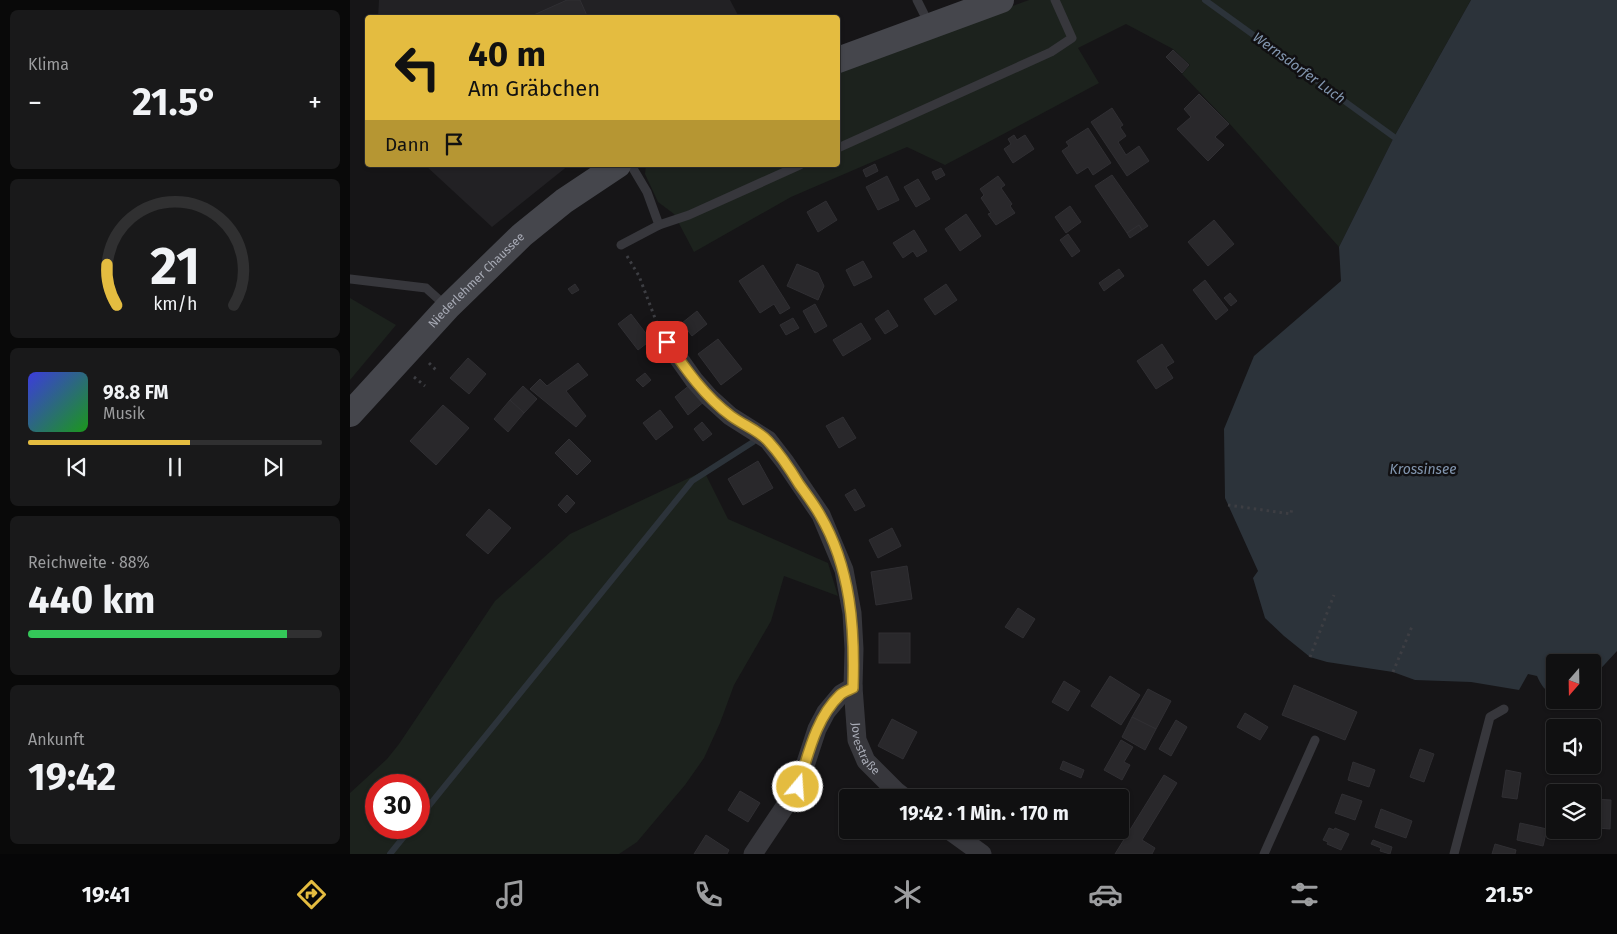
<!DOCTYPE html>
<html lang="de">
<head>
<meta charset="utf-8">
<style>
	body { margin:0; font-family:"Fira Sans",sans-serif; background:#19191a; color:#f1f3f6; height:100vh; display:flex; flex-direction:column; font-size:19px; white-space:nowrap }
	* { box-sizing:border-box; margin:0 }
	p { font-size:16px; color:#9c9d9f }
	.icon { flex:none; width:28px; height:28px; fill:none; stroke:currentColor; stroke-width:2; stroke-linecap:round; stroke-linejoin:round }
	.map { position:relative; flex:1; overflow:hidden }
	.drawer { display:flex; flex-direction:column; gap:10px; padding:10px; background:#090909; width:350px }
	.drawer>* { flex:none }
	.top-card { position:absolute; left:15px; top:15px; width:475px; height:152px; border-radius:5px; box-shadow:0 1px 4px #0004,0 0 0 1px #303031; background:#e4bc40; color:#111; overflow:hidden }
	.needle { width:32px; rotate:200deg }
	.controls { position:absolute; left:1196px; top:654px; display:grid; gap:10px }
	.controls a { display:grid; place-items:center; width:55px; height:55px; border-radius:5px; background:#101011; box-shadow:0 1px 4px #0004,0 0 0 1px #303031; font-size:25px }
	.speed { position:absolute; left:15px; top:774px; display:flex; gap:10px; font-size:25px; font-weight:700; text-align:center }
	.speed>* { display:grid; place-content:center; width:65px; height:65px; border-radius:50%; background:#101011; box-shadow:0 1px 4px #0004,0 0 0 1px #303031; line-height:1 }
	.speed .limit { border:8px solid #d22; background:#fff; color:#111 }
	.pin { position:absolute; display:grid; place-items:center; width:42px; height:42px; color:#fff; margin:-21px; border-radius:10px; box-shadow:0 2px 8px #0006 }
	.me { position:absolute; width:55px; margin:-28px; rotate:18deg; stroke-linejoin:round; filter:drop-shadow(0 0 4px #0008) }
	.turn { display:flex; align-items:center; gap:18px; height:105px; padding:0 20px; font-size:22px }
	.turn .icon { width:65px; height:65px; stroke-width:2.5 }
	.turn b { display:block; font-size:35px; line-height:42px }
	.then { display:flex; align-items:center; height:48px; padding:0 20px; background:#0003; gap:10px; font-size:19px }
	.big { font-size:38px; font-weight:700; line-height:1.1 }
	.drawer .card { flex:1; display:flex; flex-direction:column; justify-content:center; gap:8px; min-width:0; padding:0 18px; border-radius:8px; background:#19191a }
	.drawer .dial { align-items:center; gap:0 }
	.dial svg { height:130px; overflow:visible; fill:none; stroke:#303031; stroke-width:7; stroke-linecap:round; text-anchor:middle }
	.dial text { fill:#f1f3f6; stroke:none }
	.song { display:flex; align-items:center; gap:15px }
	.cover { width:60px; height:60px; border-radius:8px; background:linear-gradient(135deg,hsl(240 70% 55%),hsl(120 70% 35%)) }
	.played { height:5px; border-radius:2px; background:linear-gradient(90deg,#e4bc40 55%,#303031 55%) }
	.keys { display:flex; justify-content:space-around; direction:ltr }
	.heat { display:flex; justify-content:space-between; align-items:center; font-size:28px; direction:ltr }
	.charge { height:8px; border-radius:4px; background:linear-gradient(90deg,#34c759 88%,#303031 0) }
	.trip { position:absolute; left:489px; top:789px; width:290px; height:50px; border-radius:5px; background:#101011; box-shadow:0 1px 4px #0004,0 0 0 1px #303031; font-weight:700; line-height:50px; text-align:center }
	.dock { display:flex; height:80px; justify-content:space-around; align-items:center; background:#060607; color:#9c9d9f }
	.dock .icon { width:35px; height:35px }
	.dock .selected { color:#e4bc40 }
	.dock b { font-size:22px; color:#f1f3f6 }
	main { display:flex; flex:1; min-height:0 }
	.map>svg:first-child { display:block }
</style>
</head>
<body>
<main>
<section class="drawer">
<div class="card"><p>Klima</p>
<div class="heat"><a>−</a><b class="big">21.5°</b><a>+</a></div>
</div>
<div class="card dial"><svg viewBox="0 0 100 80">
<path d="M14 69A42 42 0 1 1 86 69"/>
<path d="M14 69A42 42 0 0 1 8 44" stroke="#e4bc40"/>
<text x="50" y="56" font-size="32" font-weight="700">21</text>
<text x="50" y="72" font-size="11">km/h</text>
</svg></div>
<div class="card">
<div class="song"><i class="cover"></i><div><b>98.8 FM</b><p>Musik</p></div></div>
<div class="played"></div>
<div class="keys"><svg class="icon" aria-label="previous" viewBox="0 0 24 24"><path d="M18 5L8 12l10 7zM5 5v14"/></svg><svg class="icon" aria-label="pause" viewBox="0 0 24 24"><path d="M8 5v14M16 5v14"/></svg><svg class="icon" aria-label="next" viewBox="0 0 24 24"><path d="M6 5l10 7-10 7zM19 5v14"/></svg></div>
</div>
<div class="card"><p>Reichweite · 88%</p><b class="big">440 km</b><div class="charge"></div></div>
<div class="card"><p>Ankunft</p><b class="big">19:42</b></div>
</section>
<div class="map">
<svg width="1267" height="854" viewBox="0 0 1267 854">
	<rect width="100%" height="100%" fill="#161517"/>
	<g fill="#222124">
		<path d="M29,0H380L389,17L28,18Z"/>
		<path d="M75,165H219L142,227Z"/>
	</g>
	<g fill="#1c221d" fill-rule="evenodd">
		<path d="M679,0H1121L1044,137L989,247L879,123L832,74L840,65L823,49L776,24L728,48L749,83L595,165L557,147L441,197L344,252L324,214L308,202L295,174L296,165H488V73L584,35Z"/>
		<path d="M0,298L46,325L0,380Z"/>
		<path d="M354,471L378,519L478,563L488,596L434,576L421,621L384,685L370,723L354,758L335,785L287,842L269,854H0V793L37,759L49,744L145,601L220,534ZM26,785H69V828H26Z"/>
	</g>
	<path fill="#2c333a" d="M1121,0H1267V651L1243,677L1242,662H1205V694C1195,692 1191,685 1187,676L1178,674L1169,690L1121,682L1065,680L1043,672L977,662L960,657L934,636L915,618L903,578L908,571L875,498L874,429L904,356L991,281L989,247L1044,137Z"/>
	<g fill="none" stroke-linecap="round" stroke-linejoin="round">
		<g stroke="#2c333a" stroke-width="6">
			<path d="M855,0L1044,137"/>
			<path d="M69,818L342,481L403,442"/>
			<path d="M40,854L61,828"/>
		</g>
	</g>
	<g fill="#29282b" stroke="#302f33">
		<path d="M217,0H230L238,18H177Z"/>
		<path d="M823,50L839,65L832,73L816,57Z"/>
		<path d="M849,94L879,124L865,137L874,145L858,161L827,129L841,117L834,109Z"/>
		<path d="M762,108L773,125L770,127L776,136L768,142L776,155L789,146L799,161L777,176L741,122Z"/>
		<path d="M738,128L761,163L743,175L738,167L727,174L712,151L719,146L716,142Z"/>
		<path d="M664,135L667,140L675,135L684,149L663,163L654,149L661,144L658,139Z"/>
		<path d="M525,164L528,171L516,177L513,170Z"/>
		<path d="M591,168L595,175L586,180L582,172Z"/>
		<path d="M762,175L798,226L792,230L789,225L777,233L745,186Z"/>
		<path d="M537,176L549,200L528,210L516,187Z"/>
		<path d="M648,176L655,185L651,188L662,204L660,206L665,213L646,225L638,214L641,213L631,198L634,195L630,189Z"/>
		<path d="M568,179L580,199L566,207L554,187Z"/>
		<path d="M476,201L487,220L468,232L457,212Z"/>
		<path d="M720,206L731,222L716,233L705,217Z"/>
		<path d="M616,214L631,236L610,251L595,229Z"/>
		<path d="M864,220L884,244L858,266L838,242Z"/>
		<path d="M789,225L792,230L780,238L777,233Z"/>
		<path d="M564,230L577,251L567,257L563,251L553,258L543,243Z"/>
		<path d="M718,234L730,251L722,257L710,240Z"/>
		<path d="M513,261L522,277L504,286L496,270Z"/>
		<path d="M447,264L468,273L474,286L468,300L437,286Z"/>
		<path d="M413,265L440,308L430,314L424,304L410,313L389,281Z"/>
		<path d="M769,269L774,276L754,291L749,283Z"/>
		<path d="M855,280L878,310L866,320L843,290Z"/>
		<path d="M225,284L229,290L222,294L218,289Z"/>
		<path d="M596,284L607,300L585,315L574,299Z"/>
		<path d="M880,293L887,301L881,306L874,298Z"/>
		<path d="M465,304L477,326L465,333L453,311Z"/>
		<path d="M538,310L548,326L535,334L525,319Z"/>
		<path d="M347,311L357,324L342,336L332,323Z"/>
		<path d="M281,314L301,340L288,350L268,324Z"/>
		<path d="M443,318L449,328L436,335L430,325Z"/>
		<path d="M511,323L521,339L493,356L483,340Z"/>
		<path d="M368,339L392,369L371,385L348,354Z"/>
		<path d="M812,344L824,362L816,367L823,378L806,389L787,361Z"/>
		<path d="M118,358L136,374L119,394L100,378Z"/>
		<path d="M228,363L238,375L216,391L236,416L226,427L180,389L190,379L197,386Z"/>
		<path d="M295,373L301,380L293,387L286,380Z"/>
		<path d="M341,384L355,401L338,415L325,397Z"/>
		<path d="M173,386L187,399L174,413L160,400Z"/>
		<path d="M160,400L174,413L158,432L144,419Z"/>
		<path d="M93,405L119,428L86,465L60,441Z"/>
		<path d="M310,410L323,427L306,440L293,423Z"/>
		<path d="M493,417L506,438L489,448L476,426Z"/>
		<path d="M352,422L362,434L353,441L344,429Z"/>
		<path d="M219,439L241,461L227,475L205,453Z"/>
		<path d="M408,461L423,488L393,505L378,479Z"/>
		<path d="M505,489L515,506L505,511L495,495Z"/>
		<path d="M217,495L225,503L216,513L208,505Z"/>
		<path d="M139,509L161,528L138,554L116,535Z"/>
		<path d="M542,528L551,546L528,558L519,540Z"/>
		<path d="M557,566L562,599L526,605L521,572Z"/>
		<path d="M668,608L685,619L673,638L655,627Z"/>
		<rect x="529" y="633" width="31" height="30"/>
		<path d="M760,676L790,695L771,725L741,706Z"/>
		<path d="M714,681L730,691L718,711L702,702Z"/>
		<path d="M944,685L1007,712L995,740L932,715Z"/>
		<path d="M798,689L821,701L806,729L782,717Z"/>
		<path d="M895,713L918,727L910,740L887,727Z"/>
		<path d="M782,717L806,729L795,750L772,737Z"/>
		<path d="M542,719L567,732L553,759L528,746Z"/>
		<path d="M826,720L837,727L821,756L809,749Z"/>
		<path d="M771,740L783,747L774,762L780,765L772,780L754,770Z"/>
		<path d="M1070,749L1084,754L1074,782L1060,777Z"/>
		<path d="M713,761L734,770L731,778L710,769Z"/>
		<path d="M1003,762L1025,770L1019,787L998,780Z"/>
		<path d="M1156,770L1171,773L1167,799L1152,797Z"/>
		<path d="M814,775L827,783L792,840L805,848L802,854H765Z"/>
		<path d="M390,791L410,803L398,822L378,810Z"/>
		<path d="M992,794L1012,801L1005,820L985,813Z"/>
		<path d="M1242,799L1261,800L1260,829L1247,828V838L1227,837V830H1242Z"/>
		<path d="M1031,809L1062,821L1056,838L1025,827Z"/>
		<path d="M1170,823L1197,829L1193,846L1167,840Z"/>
		<path d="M979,828L984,830L985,828L999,834L991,850L977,844L978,842L973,840Z"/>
		<path d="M356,835L379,850L377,854H344Z"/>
		<path d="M1023,840L1042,847L1040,854L1030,851L1031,848L1021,844Z"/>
		<path d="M1145,844L1166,850L1165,854H1142Z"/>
	</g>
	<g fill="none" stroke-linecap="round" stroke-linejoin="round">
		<g stroke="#3d3e43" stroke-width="3" stroke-dasharray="2.5 4" stroke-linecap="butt">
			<path d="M277,256L289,276L308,326"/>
			<path d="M79,363L87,371"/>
			<path d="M64,377L75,386"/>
			<path d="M878,505L941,514L942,507"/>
			<path d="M960,657L984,595"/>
			<path d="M1043,672L1063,624"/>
		</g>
		<g stroke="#37373c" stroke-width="9">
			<path d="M567,0L579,24"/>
			<path d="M488,148L701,52L722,38L705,0"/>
			<path d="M281,165L297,192L309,225"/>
			<path d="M271,245L309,225L339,215L450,165"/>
			<path d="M0,279L76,288L96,306"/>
			<path d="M914,854L965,740"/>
			<path d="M1104,854L1140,717L1154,709"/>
		</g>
		<g stroke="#37373c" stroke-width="19">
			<path id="s1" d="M317,342L344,380L359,397L380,416L418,440L435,462L471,515L494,570L502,613L504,649L503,687L507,740L516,761L546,791L555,798"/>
			<path d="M599,830L632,854"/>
			<path d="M403,854L448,787L467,729L476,712L491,694L503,687"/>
		</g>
		<g stroke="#45464c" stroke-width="26">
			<path d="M488,60L651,0"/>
			<path id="s2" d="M0,414L98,307L172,235L214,201L268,165"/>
		</g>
	</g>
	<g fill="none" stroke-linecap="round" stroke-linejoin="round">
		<g stroke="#947a2a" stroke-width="12">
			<path id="route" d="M317,342C335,368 354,396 381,416C393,425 408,430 418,441C430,454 440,469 449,484C456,494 464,504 470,515C501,568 505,628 503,688C499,690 493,692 490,695C465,719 458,756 448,787"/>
		</g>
		<use href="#route" stroke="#e4bc40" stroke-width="9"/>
	</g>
	<g text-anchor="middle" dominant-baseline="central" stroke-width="5" stroke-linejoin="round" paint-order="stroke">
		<g font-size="12" fill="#a8abb6" stroke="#111012">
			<text stroke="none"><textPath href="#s2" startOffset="184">Niederlehmer Chaussee</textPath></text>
			<text stroke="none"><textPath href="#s1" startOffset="476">Jovestraße</textPath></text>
		</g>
		<g font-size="14" font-style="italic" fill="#8296af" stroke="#111012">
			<text transform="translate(949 68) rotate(36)">Wernsdorfer Luch</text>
			<text x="1073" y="469">Krossinsee</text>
		</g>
	</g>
</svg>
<div class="controls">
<a><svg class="needle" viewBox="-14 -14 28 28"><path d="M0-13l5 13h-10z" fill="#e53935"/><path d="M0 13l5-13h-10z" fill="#9c9d9f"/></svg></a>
<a><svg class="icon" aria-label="sound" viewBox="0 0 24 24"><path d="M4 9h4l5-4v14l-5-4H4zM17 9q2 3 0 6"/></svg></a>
<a><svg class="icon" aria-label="layers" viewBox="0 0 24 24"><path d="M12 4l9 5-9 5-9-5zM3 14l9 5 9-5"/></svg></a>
</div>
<div class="speed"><div class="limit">30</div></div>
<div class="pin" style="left:317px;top:342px;background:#d93025"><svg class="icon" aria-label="arrive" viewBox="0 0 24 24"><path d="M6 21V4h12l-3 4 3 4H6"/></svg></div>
<svg class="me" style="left:448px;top:787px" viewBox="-20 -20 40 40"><circle r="17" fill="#e4bc40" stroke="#fff" stroke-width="3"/><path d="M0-11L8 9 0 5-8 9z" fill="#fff"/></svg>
<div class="trip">19:42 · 1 Min. · 170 m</div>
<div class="top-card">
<div class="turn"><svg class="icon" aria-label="left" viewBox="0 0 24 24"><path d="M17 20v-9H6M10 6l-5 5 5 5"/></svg><div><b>40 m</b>Am Gräbchen</div></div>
<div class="then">Dann<svg class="icon" aria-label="arrive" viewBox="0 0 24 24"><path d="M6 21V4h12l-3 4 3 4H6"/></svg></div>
</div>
</div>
</main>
<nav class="dock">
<b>19:41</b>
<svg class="icon selected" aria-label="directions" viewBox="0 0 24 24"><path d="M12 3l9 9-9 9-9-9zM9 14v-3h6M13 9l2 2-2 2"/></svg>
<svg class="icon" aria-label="music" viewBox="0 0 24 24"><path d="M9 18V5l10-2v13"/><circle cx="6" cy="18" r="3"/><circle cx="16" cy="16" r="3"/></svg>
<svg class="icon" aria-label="phone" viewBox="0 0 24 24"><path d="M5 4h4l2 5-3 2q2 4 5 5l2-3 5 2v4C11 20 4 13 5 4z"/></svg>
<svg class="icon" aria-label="climate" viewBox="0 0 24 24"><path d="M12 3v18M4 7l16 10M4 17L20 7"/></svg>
<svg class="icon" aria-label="car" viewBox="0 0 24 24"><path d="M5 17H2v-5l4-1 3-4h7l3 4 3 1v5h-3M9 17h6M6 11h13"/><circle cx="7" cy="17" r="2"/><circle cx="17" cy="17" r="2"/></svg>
<svg class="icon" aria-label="filters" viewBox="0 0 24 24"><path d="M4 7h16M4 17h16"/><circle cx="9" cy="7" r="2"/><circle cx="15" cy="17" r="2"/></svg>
<b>21.5°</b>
</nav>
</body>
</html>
